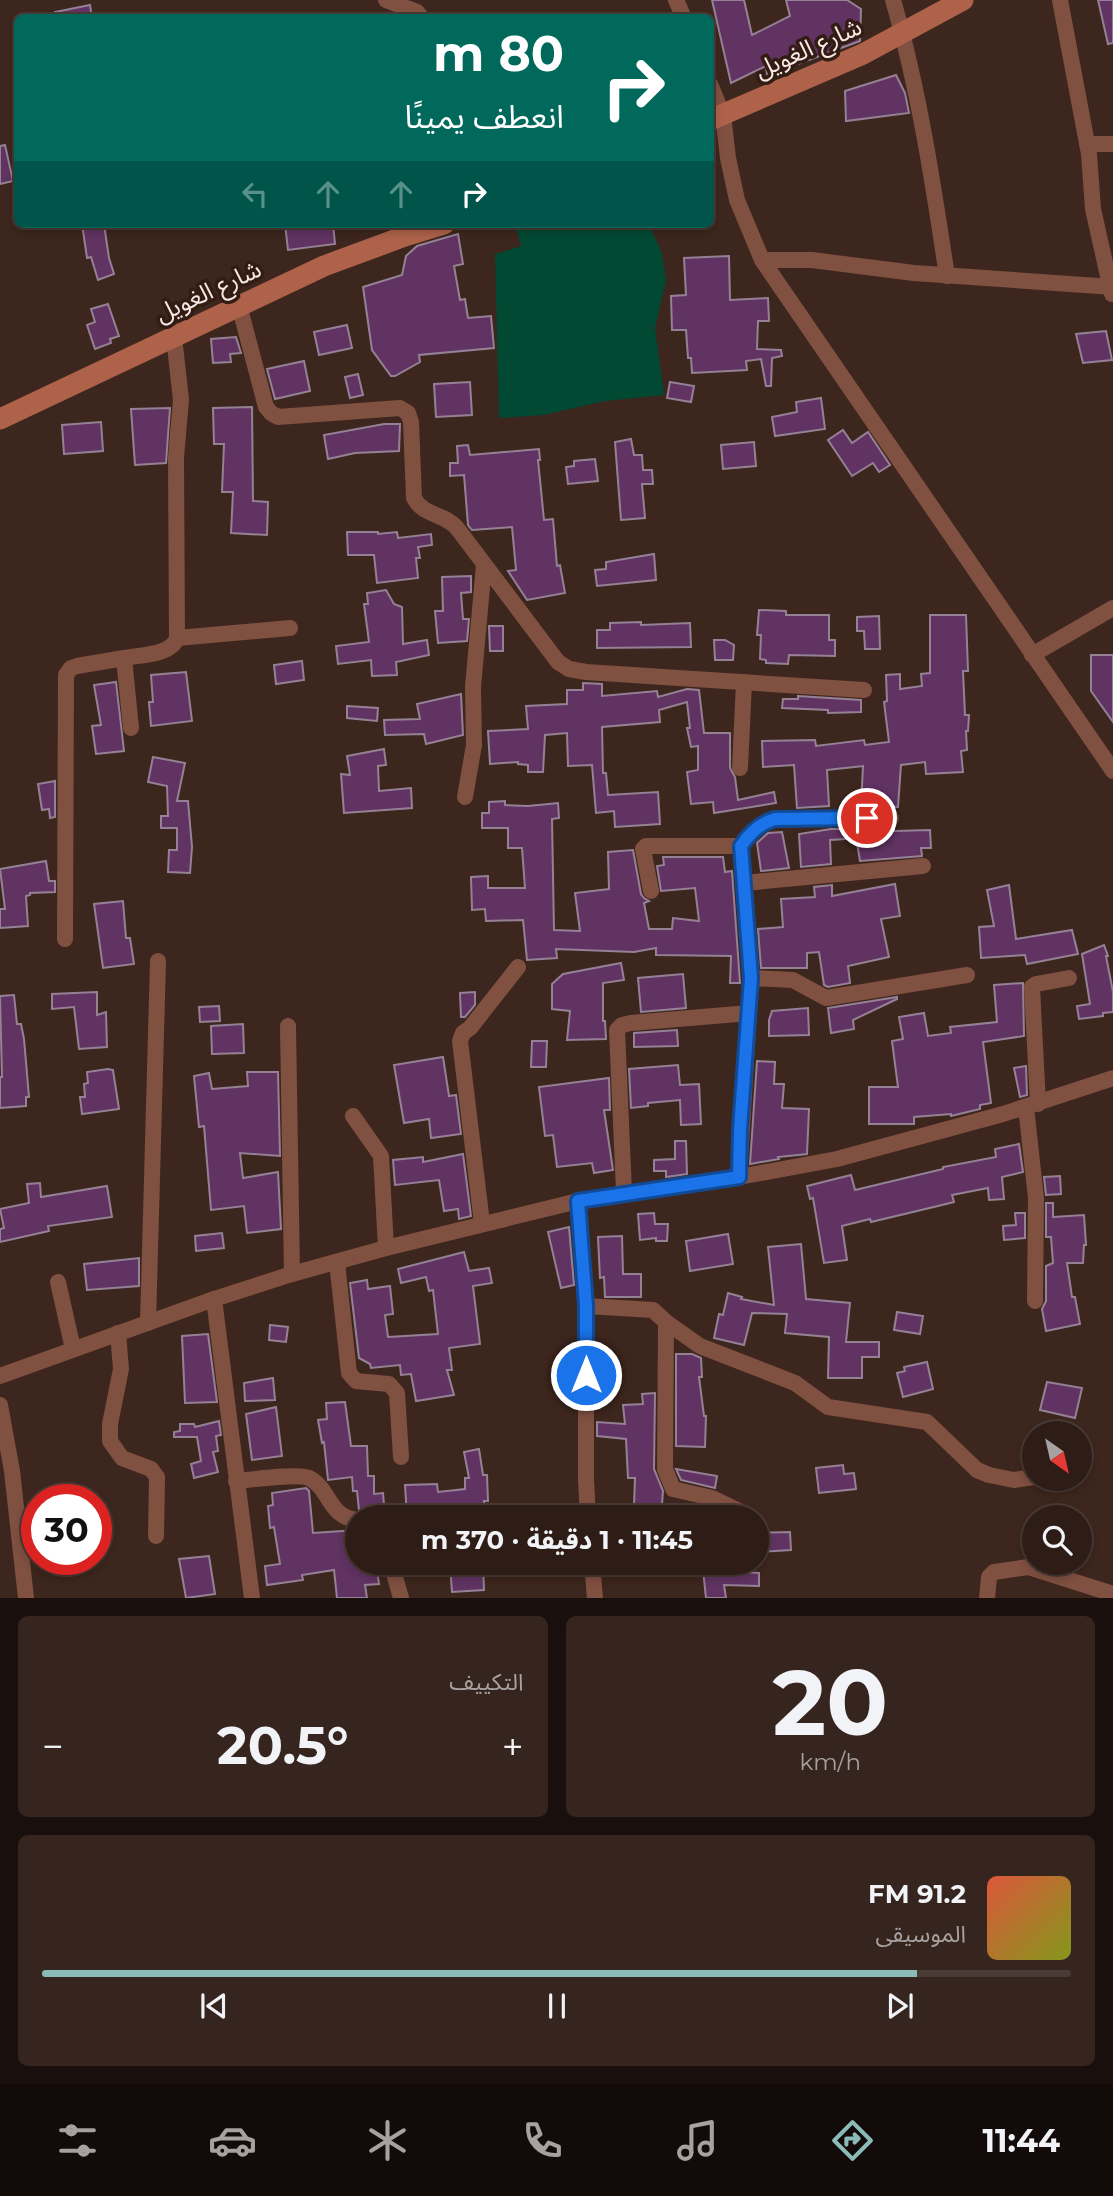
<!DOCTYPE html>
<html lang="ar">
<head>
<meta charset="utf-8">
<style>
	body { margin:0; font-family:Montserrat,"Noto Sans Arabic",sans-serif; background:#36251f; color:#f1f3f6; direction:rtl; height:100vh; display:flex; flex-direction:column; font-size:26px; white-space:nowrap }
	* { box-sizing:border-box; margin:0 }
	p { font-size:23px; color:#a7a1a1 }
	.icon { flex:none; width:38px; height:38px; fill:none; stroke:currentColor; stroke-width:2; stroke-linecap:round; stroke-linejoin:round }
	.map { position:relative; height:1598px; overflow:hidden; direction:ltr }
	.side { display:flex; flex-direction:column; gap:18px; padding:18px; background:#190f0c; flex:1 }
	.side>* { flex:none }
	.banner { position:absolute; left:14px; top:14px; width:700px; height:214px; border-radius:10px; box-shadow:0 4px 10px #0003,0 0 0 2px #493a35; direction:rtl; background:#00695c; color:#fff; overflow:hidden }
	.needle { width:46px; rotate:146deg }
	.buttons { position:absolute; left:1022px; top:1421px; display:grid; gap:14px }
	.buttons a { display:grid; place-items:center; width:70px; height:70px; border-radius:50%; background:#2e1c16; box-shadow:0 4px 10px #0003,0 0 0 2px #493a35; font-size:35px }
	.speed { position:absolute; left:21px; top:1484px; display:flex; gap:14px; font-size:35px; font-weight:700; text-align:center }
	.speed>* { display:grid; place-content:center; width:91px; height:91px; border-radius:50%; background:#2e1c16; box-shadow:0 4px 10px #0003,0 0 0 2px #493a35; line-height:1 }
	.speed .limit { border:10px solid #d22; background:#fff; color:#111 }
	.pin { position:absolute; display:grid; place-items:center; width:60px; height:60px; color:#fff; margin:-30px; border:4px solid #fff; border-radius:50%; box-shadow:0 2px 7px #0007 }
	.me { position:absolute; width:77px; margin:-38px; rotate:0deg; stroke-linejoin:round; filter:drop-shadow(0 0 5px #0008) }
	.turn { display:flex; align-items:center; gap:24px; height:147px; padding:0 35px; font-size:32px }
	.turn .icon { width:91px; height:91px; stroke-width:2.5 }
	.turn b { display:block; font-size:49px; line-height:60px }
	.lanes { display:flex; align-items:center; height:66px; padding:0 35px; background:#0003; justify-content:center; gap:35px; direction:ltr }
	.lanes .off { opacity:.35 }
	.big { font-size:52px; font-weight:700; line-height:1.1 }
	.side .widget { flex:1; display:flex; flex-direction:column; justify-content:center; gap:10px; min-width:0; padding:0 24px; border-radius:10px; background:#36251f }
	.side .dial { align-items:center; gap:0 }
	.dial b { font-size:91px; line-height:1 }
	.song { display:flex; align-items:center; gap:21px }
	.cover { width:84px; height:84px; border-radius:10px; background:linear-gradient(135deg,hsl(10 70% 55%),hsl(70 70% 35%)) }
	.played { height:7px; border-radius:4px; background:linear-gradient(90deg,#8bbbb9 85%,#493a35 85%) }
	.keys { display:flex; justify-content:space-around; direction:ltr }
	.heat { display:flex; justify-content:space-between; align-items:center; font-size:38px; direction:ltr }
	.side .tiles { flex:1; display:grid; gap:18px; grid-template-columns:1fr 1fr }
	.widget:last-child { grid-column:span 2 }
	.trip { position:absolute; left:345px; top:1505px; width:424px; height:70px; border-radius:35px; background:#2e1c16; box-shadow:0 4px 10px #0003,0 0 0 2px #493a35; font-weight:700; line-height:70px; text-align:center; direction:rtl }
	.dock { display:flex; height:112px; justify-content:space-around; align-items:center; background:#120b09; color:#a7a1a1 }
	.dock .icon { width:49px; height:49px }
	.dock .current { color:#8bbbb9 }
	.dock b { font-size:32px; color:#f1f3f6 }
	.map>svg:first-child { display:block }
</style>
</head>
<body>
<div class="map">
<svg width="1113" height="1598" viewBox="0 0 1113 1598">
	<rect width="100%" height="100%" fill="#3d261d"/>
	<path fill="#024933" d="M515,224H649L662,254L666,280L655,328L664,395L605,401L544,415L499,418L495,254L521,246Z"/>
	<g fill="#603362" stroke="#958195" stroke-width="2">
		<path d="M712,0H744L752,35L790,16L786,0H847L861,9L860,41L787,68L767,74L766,66L731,83Z"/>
		<path d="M1098,0H1113V43L1108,44Z"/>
		<path d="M90,5L92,18H55V12Z"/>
		<path d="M896,75L905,93L909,113L846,121L845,91Z"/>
		<path d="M5,145L13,181L0,184V146Z"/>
		<path d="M82,224H104L109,258L114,274L98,280L91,257L87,258Z"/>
		<path d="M285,224H333L335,244L288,250Z"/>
		<path d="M458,234L463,264L454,266L460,300L465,299L468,318L491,316L494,348L419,355L420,362L395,376H391L372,350L363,287L402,275L406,256L417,246Z"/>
		<path d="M729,256L730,300L768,298L769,321H758L757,349L781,350L782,356L772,358L771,386H766L761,359L746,361L747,370L692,373L691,358H688L686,330H672L671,296L686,295L684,258Z"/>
		<path d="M108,304L119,336L110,339L111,343L95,349L87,325L95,322L91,309Z"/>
		<path d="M347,325L352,348L319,355L314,332Z"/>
		<path d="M1106,331L1112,360L1083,363L1076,334Z"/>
		<path d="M236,337L241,353L230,354L231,362L213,363L211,339Z"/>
		<path d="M304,361L310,391L275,399L267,369Z"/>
		<path d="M358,374L363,395L350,398L345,377Z"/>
		<path d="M470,382L472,415L436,417L434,384Z"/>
		<path d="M670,382L694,386L691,402L667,398Z"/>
		<path d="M821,398L825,429L775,436L772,417L797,412L796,402Z"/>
		<path d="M252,407L253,501L268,502L267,535L231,533L233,492H222L224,444H214L213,408Z"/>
		<path d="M170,408L166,463L135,465L131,409Z"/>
		<path d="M101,422L103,451L64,454L62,425Z"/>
		<path d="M384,424H400L399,451L355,453L328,459L324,435Z"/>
		<path d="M843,430L852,443L868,432L890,465L879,472L873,463L852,476L828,440Z"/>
		<path d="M631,439L634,455H642L643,470H652L653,484H642L645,518L621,520L615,442Z"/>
		<path d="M754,442L756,466L723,469L721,445Z"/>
		<path d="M468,445L470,455L539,449L540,460H538L544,520L553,519L557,566L560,565L565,593L527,600L508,571L516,570L512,527L472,530L468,525L464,475L450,476V463H458L457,446Z"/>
		<path d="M595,459L598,481L568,484L566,467L574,466V461Z"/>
		<path d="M347,532H378V534L397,532L398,538L431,534L432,545L418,547L420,558H416L418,578L377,583L374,555H348Z"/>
		<path d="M654,554L656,580L597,586L595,570L606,569V562Z"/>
		<path d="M471,576V592L461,593L463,619H469L467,641L438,643L435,611H443L442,577Z"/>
		<path d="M386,590L394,604L402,607L403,644L427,640L429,655L396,662L397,675L372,676L371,660L338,664L336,646L369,642L364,604H368L367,593Z"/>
		<path d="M759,610L786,611V615H829V640H835V656L789,655L788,664L766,663V660L760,659L761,635H757Z"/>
		<path d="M930,615H966L968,671H963L965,715H969L968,731H966L967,750L961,751L963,772L926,774L925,762L901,765L898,807L861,805L863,766L827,770L829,806L797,808L794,765L763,767L762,741L815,740L816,746L864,740L865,745L889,742L884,702L887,701L886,675L900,674V689L922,686L921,674L930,673Z"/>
		<path d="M879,616L880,649H865L864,631H857V617Z"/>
		<path d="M641,622V625L690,623L691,647L597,648V630H610V623Z"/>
		<path d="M489,626H503V651H490Z"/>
		<path d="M714,640H725L734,645L733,660H715Z"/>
		<path d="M1091,655H1113V722L1091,691Z"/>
		<path d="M302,661L304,680L276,684L274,665Z"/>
		<path d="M186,672L192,721L151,726L149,702H153L151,675Z"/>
		<path d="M116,682L124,751L96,754L92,726L101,725L94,685Z"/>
		<path d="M583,683L602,684V696L657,691L658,697L687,689L699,690L704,733H730V768L735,777L738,800L774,792L776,803L714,813L713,802L691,804L687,772L698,770V746L691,747L687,728H690L687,702L659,710L660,722L602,727L603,773H606L608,795L658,792L660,824L615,827L614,811L596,813L592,765L568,766L567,733L545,735L543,772H528V765L518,764V762L490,764L488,731L528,729L526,706L567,704V690H583Z"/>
		<path d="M461,694L463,735L426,744L424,734L385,735L384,720L420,719L417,704Z"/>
		<path d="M798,696L861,700V712L828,713V710L782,708L783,699H798Z"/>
		<path d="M347,706L378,708L377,721L347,718Z"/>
		<path d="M384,749L386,765L378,766L379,791L411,788L412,808L344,813L341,774L350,775L347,756Z"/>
		<path d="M153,757L185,763L177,801H188L192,847L190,873L168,872L169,850H177V828H161V816H168L167,786L148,782Z"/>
		<path d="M55,781V817L50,818L49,809L42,810L38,784Z"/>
		<path d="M505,801V805L528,806L558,803L559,818L552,819L554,930L580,931L575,893L609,889L608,852L633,850L641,894L644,898L649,901L644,903L649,929H672L673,918L699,921L695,888L661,891L657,866L664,865L663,857H723L725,872L732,871L740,983H730L731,956L656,955V948L634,952L556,949L557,958L527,960L523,920L486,921L485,909L472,910L471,877L488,876V888H525L522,848H508V828H482V813H489V802Z"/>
		<path d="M831,829H844L845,839L830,840L831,864L801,867L799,834Z"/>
		<path d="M930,830L931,848H921L922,856L860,861L856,837L895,831Z"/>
		<path d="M782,832L789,868L761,871L757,843L768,833Z"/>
		<path d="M46,861L49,881H55V892L30,893V895L26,896L28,926L0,928V909H5L0,869Z"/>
		<path d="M895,884L900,916L881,919L889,957L848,966L850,983L828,987L824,985L819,952L807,953V968H761L758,929L783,927L781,899L815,897L814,887L832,885V896Z"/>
		<path d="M1009,885L1016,939L1072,930L1078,954L1027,964L1025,955L981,958L979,927L994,926L987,890Z"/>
		<path d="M123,901L126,938H130L134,964L103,968L94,904Z"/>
		<path d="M1104,945L1108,956H1106L1113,992V1012L1103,1013V1016L1079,1019L1077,1006L1090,1004L1082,954Z"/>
		<path d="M621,963L624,980L603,983V1021H605L606,1039L567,1040L570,1011L552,1009V984L563,974Z"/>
		<path d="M683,974L686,1008L641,1012L638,978Z"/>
		<path d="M1023,983L1024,1036L983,1042L991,1103L980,1105V1109L951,1116V1114L914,1117V1124H869V1087H898L892,1041L903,1039L899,1017L924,1013L928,1036L951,1033L950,1027L997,1022L994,985Z"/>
		<path d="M97,992V1015L106,1012L107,1047L79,1049L74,1007L52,1009V994Z"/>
		<path d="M475,992V1005L465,1017H461L460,993Z"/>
		<path d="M14,995L17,1024H21L24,1039L29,1097H26V1106L0,1108V1077H2L0,996Z"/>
		<path d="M897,997V999L853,1020L854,1029L831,1033L828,1008Z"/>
		<path d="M219,1006L220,1021L200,1022L199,1007Z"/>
		<path d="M808,1008L809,1035L769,1036V1020L772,1011Z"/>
		<path d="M243,1024L244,1053L212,1054L211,1026Z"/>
		<path d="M677,1030L678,1046L634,1047V1033Z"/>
		<path d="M532,1041H547L546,1067H531Z"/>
		<path d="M443,1057L449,1096L456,1095L461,1134L431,1138L429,1119L404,1123L394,1065Z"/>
		<path d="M757,1061L775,1062L774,1084H784L782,1108L809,1109L807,1154L778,1157L779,1159L750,1164Z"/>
		<path d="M678,1065L680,1085L699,1084L701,1124L681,1125L680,1100L648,1103V1106L631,1108L629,1069Z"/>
		<path d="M1026,1066L1027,1095L1020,1097L1014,1068Z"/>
		<path d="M108,1069L113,1070L119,1109L82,1114L80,1097H85L84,1084L88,1083L87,1072Z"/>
		<path d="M247,1072H278L280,1156L240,1153L243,1178L278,1172L281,1229L247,1233L244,1206L211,1210L204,1126L199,1127L194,1076L209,1073L212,1089L248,1086Z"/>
		<path d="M609,1078L610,1110H604L613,1170L594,1173L592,1163L557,1167L553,1135L545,1136L539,1087Z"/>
		<path d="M675,1141H686L687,1174L666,1177V1171H654V1160L675,1159Z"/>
		<path d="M1019,1144L1023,1172L1002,1177L1004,1199L989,1200L988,1188L952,1195L954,1202L938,1206L871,1222L870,1219L842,1226L847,1260L824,1263L813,1198L810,1199L807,1186L851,1175L855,1190L943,1169V1167L996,1157L995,1149Z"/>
		<path d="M463,1154L471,1216L459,1219L458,1209L444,1211L439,1180L395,1185L393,1160L423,1157V1162Z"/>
		<path d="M1060,1176L1061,1194L1046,1195L1044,1177Z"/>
		<path d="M40,1183L41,1197L107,1186L112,1217L48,1226L49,1231L0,1242V1229L4,1228L0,1209L29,1203L27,1184Z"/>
		<path d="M1046,1203H1053V1217L1084,1215L1086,1245H1084L1083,1263H1067L1072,1297H1075L1080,1324L1046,1331L1042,1309L1046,1301V1266L1053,1263L1051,1237H1046Z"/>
		<path d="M654,1213L655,1224H668L667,1241H656V1238L640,1240L638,1214Z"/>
		<path d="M1015,1213H1025V1238L1004,1240L1003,1226L1016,1225Z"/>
		<path d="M569,1227L574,1285L561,1288L548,1232Z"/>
		<path d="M222,1233L224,1248L196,1251L195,1236Z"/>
		<path d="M728,1234L733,1264L690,1271L686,1241Z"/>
		<path d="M622,1236L623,1274H641V1297H605L604,1277L600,1278L598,1237Z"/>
		<path d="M801,1244L806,1299L850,1303L846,1342H879V1357H862V1378H828L829,1337L785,1333L787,1314L752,1313L744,1345L714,1338L719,1314L723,1315L728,1293L742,1297L741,1299L774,1305L768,1247Z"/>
		<path d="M464,1252L469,1271L489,1268L492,1283L473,1286L480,1344L449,1348L452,1370H447L454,1395L416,1401L411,1374L401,1375L400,1365L371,1368L370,1364L359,1358L350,1283L367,1280L368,1289L390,1286L393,1314L385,1315L388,1337L438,1334L433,1290L429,1291L426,1277L401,1283L398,1269Z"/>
		<path d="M139,1258V1286L87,1290L84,1264Z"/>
		<path d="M897,1312L923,1316L920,1334L894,1330Z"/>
		<path d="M270,1325L288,1327L286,1342L269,1340Z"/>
		<path d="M208,1334L217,1402L185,1403L182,1336Z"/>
		<path d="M676,1354H692L701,1358L702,1377H699L704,1416H706L705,1447L676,1446Z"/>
		<path d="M927,1362L933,1389L903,1397L897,1373L905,1371L904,1367Z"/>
		<path d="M273,1378L275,1400L245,1401L244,1383Z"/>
		<path d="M1047,1382L1082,1388L1075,1418L1040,1410Z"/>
		<path d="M655,1393L654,1469L663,1491L661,1517H628V1504L634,1505L635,1478H628L626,1439L597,1436V1422L625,1424L623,1405L643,1404L642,1394Z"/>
		<path d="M345,1402L351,1446H367L368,1476H374V1494L383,1493L385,1517H367L359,1510L357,1491H353L352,1477L328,1480L324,1442L322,1443L318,1420L327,1419L326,1403Z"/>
		<path d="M276,1407L282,1456L252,1460L246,1414Z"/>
		<path d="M219,1421L221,1435L216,1436L218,1451L213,1452L218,1472L194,1478L191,1464L201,1461L197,1437H174V1432L180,1431V1424H194L195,1427Z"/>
		<path d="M479,1449L483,1475H487L488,1501H484L485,1517H456L455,1506L430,1508L431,1517H407L405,1485L437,1484L438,1492L465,1489V1478H469L464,1452Z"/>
		<path d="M843,1465L844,1474L854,1473L856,1489L819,1493L816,1468Z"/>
		<path d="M676,1469L717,1476L715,1488L681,1480Z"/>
		<path d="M306,1488L309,1491L313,1533L357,1530V1563H376L379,1584L365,1585L367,1598H337L334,1570L302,1575L303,1580L267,1585L265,1566L280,1564L274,1527L270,1528L268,1506L273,1505L272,1493Z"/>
		<path d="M790,1532L791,1550L758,1552L757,1533Z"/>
		<path d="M209,1556L215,1594L186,1598L179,1559Z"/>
		<path d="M483,1563L484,1590L452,1592L450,1564Z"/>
		<path d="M703,1570L759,1573V1586L724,1585L726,1598H706Z"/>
	</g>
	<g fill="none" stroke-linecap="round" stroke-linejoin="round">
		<g stroke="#805041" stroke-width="16">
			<path d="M386,0L417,12L422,18"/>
			<path d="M676,0L684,18"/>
			<path d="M893,0C919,90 933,183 947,276"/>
			<path d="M1060,0L1089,154L1093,209L1112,294"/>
			<path d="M710,84L723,115L728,158L737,200L762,260L1113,771"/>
			<path d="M1087,144H1113"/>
			<path d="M762,260H812L914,273L1113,287"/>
			<path d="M239,305L266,407L271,413L278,417L400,408L408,413L411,422L414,498C423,516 444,513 457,528L558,662L569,669L586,672L864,690"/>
			<path d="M177,638L290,628"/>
			<path d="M1032,655L1113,608"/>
			<path d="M131,728L124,658C140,655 172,655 177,638L176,457L181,400L174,337"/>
			<path d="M740,768L744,682"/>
			<path d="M465,797L474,745L473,687L484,565"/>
			<path d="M741,846C750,834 760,823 775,819L891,818"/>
			<path d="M744,883L923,866"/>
			<path d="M651,891L643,849L646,846H741L751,978L739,1177"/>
			<path d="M65,939L66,675L71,668L77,666L124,658"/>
			<path d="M751,978L793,980L826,998L967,975"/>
			<path d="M288,1026L292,1274"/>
			<path d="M1038,1104L1032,987L1036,984L1069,978"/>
			<path d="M1026,1107L1036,1198L1035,1301"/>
			<path d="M353,1116L381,1156L386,1248"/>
			<path d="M624,1192L617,1030L622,1025L631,1023L749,1013"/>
			<path d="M578,1201L586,1306L653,1310L666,1322L700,1346L795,1383L828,1407L927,1422L977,1470L989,1475L1014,1480L1034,1477"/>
			<path d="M482,1223L460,1041L463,1033L470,1028L518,967"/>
			<path d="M337,1262L349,1373L356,1381L389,1384L397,1393L401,1457"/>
			<path d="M58,1282L73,1349"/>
			<path d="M214,1299L252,1598"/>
			<path d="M586,1306V1480L588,1517"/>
			<path d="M666,1322L665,1469L673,1489L712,1498L739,1511"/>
			<path d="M148,1323L158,961"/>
			<path d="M118,1333L121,1369L110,1424V1441L122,1458L151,1469L157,1477L156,1536"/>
			<path d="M0,1376L214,1299L292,1274L386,1248L578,1201L739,1177L837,1159L1003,1114L1113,1078"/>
			<path d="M0,1405L12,1471L26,1598"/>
			<path d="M236,1481C249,1480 299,1473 309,1478C331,1489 327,1516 357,1520"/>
			<path d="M391,1563L401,1598"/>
			<path d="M592,1563L595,1598"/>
			<path d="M987,1598L989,1577L994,1572L1028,1567L1113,1594"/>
		</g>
		<g stroke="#ae624a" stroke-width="21">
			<path d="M710,120L863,54L963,0"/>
			<path d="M0,419L324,266L405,236L444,224"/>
		</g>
	</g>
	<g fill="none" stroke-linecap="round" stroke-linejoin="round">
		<g stroke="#114b97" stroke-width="18">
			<path id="route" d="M586,1375V1306L578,1201L739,1177L740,1129L751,978L741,846C749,834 760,823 775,819L867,818"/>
		</g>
		<use href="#route" stroke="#1a73e8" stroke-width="12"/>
	</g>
	<g text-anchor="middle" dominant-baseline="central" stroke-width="7" stroke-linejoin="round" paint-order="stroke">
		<g font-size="24" fill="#f9e9e3" stroke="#321c13">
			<text transform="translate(808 48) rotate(-24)">شارع الغويل</text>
			<text transform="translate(208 291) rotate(-25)">شارع الغويل</text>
		</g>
	</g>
</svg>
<div class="buttons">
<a><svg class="needle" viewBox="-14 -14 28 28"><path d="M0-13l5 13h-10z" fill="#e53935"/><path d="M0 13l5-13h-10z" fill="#a7a1a1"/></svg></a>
<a><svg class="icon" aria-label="search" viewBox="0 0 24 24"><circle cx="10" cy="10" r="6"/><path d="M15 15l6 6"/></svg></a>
</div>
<div class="speed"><div class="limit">30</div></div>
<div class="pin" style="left:867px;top:818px;background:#d93025"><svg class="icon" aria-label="arrive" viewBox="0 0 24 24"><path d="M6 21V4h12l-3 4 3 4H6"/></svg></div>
<svg class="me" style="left:586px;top:1375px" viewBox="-20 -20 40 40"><circle r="17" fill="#1a73e8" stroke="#fff" stroke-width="3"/><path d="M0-11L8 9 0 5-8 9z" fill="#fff"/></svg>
<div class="trip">11:45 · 1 دقيقة · 370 m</div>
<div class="banner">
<div class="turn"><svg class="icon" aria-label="right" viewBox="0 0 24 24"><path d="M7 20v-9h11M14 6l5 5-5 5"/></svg><div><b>80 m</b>انعطف يمينًا</div></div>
<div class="lanes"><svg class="icon off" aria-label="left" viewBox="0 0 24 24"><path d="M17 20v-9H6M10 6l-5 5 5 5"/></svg><svg class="icon off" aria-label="ahead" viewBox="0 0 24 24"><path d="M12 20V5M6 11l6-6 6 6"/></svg><svg class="icon off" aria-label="ahead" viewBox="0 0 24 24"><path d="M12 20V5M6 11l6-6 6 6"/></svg><svg class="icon" aria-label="right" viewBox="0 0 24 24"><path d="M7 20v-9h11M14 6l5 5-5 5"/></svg></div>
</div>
</div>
<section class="side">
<div class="tiles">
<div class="widget dial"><b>20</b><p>km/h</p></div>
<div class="widget"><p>التكييف</p>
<div class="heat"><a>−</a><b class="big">20.5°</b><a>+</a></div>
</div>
<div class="widget">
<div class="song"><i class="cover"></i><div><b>91.2 FM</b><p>الموسيقى</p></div></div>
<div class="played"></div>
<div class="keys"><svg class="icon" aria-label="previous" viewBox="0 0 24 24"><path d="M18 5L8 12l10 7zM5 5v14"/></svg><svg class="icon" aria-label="pause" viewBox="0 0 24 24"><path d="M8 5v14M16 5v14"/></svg><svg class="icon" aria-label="next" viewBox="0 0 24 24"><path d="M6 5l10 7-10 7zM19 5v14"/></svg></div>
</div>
</div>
</section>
<nav class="dock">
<b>11:44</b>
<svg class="icon current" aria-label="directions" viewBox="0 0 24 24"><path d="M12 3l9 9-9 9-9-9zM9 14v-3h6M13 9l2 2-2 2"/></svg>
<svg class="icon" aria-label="music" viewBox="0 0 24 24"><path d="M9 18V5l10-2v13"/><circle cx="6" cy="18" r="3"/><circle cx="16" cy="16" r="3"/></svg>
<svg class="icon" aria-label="phone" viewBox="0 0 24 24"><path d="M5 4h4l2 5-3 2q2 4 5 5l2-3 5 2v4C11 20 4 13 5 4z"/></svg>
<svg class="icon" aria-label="climate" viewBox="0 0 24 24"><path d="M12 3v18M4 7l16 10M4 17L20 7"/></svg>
<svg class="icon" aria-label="car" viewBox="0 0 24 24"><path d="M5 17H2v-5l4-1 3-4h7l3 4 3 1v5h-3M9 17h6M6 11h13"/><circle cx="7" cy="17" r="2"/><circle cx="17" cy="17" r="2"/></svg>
<svg class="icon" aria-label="filters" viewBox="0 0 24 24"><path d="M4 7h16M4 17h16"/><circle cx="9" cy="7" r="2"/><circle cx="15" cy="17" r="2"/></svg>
</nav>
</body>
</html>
